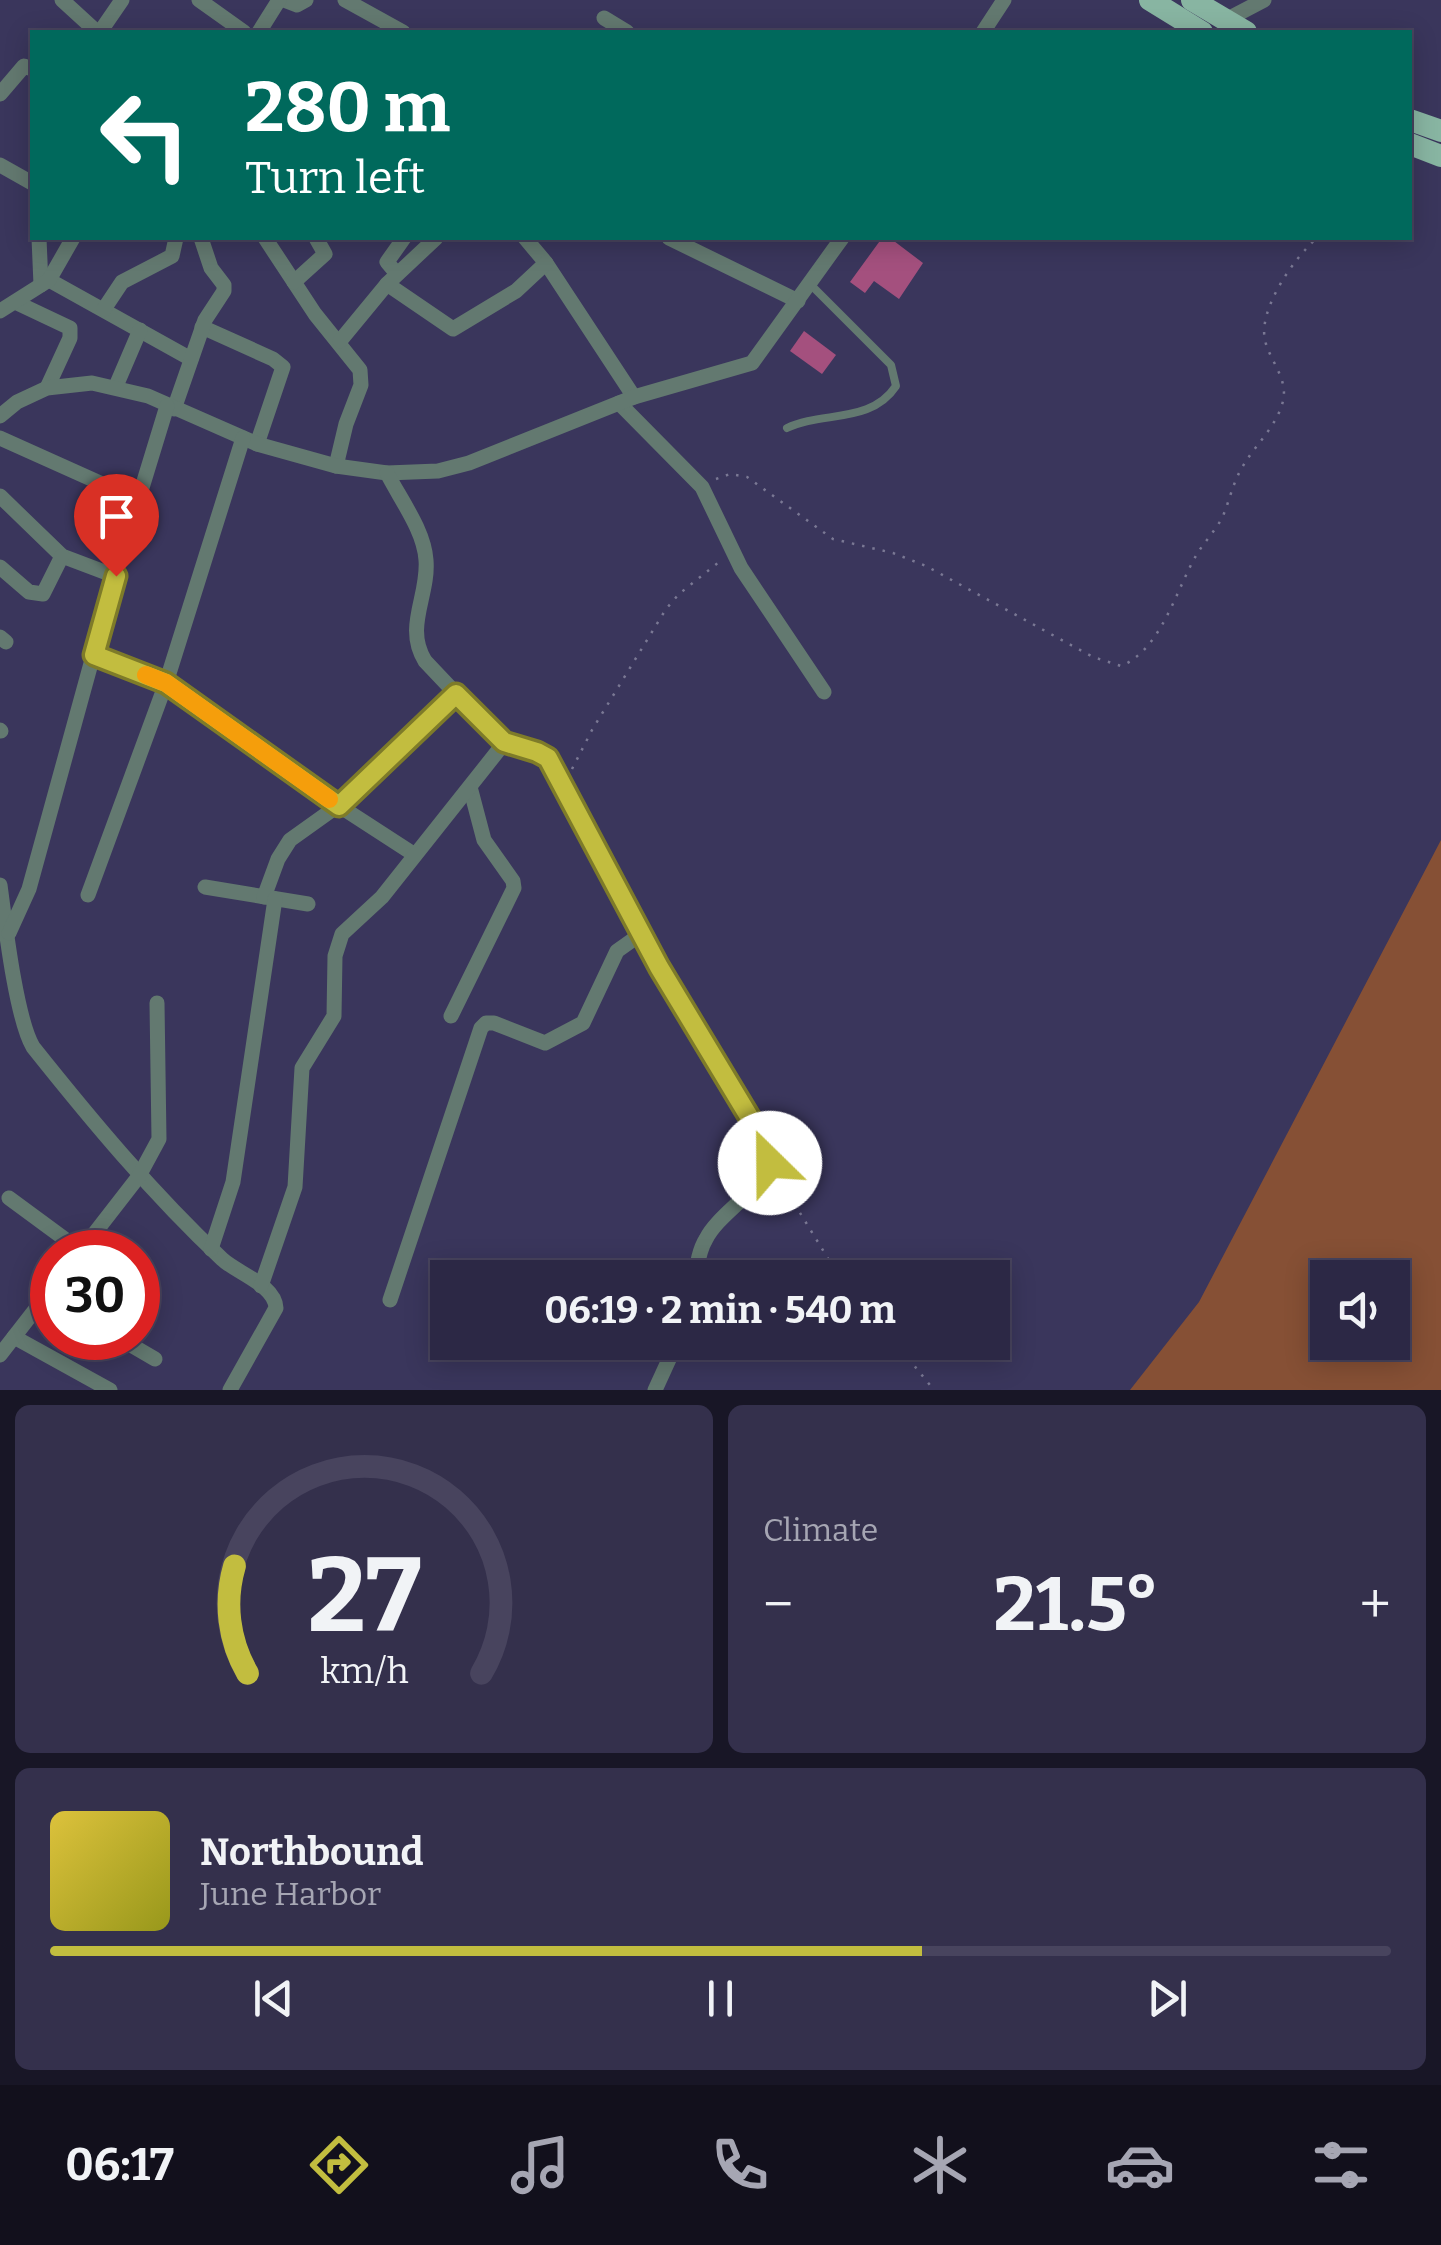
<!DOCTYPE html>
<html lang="en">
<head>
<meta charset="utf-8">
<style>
	body { margin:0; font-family:Bitter,serif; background:#34304c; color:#f1f3f6; height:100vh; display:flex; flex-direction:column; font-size:38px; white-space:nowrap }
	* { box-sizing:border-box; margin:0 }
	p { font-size:32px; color:#a6a6b3 }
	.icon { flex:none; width:55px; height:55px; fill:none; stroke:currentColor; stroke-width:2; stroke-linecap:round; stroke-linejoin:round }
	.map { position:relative; height:1390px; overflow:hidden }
	.sheet { display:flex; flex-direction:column; gap:15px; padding:15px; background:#181626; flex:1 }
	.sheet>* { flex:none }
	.hud { position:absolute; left:30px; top:30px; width:1382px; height:210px; border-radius:0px; box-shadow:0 5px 25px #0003,0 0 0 2px #48445e; background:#00695c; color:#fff; overflow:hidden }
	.tools { position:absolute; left:1310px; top:1260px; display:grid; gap:20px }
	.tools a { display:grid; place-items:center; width:100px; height:100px; border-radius:0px; background:#2c2845; box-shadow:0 5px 25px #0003,0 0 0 2px #48445e; font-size:50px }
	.speed { position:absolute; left:30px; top:1230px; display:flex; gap:20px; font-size:50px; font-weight:700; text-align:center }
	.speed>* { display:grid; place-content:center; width:130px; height:130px; border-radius:50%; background:#2c2845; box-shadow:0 5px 25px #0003,0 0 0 2px #48445e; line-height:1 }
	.speed .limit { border:15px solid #d22; background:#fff; color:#111 }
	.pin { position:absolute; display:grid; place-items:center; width:85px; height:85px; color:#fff; margin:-102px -42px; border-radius:50% 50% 50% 0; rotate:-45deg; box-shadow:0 0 10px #0007 }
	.pin .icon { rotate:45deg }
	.me { position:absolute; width:110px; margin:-55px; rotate:337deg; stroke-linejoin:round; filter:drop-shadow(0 0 8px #0008) }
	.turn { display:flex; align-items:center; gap:35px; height:210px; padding:0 50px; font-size:45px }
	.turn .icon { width:130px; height:130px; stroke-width:2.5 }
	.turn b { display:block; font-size:70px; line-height:85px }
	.big { font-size:75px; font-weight:700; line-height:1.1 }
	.sheet .widget { flex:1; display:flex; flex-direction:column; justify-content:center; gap:15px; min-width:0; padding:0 35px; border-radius:15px; background:#34304c }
	.sheet .dial { align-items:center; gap:0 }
	.dial svg { height:260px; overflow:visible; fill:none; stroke:#48445e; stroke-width:7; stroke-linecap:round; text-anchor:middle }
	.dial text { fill:#f1f3f6; stroke:none }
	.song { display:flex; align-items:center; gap:30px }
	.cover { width:120px; height:120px; border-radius:15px; background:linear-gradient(135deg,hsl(50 70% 55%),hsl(60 70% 35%)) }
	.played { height:10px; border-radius:5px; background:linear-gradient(90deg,#c2bd3f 65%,#48445e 65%) }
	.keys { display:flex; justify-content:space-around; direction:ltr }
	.heat { display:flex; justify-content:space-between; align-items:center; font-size:55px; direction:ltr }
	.sheet .tiles { flex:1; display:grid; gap:15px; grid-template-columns:1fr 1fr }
	.widget:last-child { grid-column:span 2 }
	.trip { position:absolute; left:430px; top:1260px; width:580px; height:100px; border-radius:0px; background:#2c2845; box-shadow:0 5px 25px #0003,0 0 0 2px #48445e; font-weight:700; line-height:100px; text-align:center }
	.menu { display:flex; height:160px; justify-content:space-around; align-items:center; background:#12101c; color:#a6a6b3 }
	.menu .icon { width:70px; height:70px }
	.menu .current { color:#c2bd3f }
	.menu b { font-size:45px; color:#f1f3f6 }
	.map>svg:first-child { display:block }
</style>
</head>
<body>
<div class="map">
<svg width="1441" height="1390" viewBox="0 0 1441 1390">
	<rect width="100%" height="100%" fill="#3a365c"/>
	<path fill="#865035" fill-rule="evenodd" d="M1441,840V1390H1130L1199,1302ZM1328,1278H1392V1342H1328Z"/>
	<g fill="#a4507e">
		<path d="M882,238H890L923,263L899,299L874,281L865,293L850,282Z"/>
		<path d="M804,331L836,355L822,374L790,351Z"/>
	</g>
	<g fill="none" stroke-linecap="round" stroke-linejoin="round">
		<g stroke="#7a7894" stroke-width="2.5" stroke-dasharray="2.5 8" stroke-linecap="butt">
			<path d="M716,479L730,474L747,477L833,539L893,553L926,566L1093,657L1121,666C1162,649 1176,589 1197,554C1205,541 1216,530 1223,516C1230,499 1233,482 1243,466C1255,445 1277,426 1283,401C1288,380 1272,363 1266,344C1255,312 1295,257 1317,238"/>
			<path d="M572,769L592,730L666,609L679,594L719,562"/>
			<path d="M778,1177L840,1278"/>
			<path d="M895,1342L934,1390"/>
		</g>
		<path stroke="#637970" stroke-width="8" d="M787,428C822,411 871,424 896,386L891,365L810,284"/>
		<g stroke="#637970" stroke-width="15">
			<path d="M62,0L97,32"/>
			<path d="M199,0L244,32"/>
			<path d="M284,0L297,5L306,0"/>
			<path d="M345,0L403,32"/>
			<path d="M604,18L627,32"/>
			<path d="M1226,20L1264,0"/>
			<path d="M100,32L122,0"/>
			<path d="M259,32L279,0"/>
			<path d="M983,32L1004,0"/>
			<path d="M0,94L24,66L32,69"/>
			<path d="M0,165L32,183"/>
			<path d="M39,238L41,285"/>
			<path d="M265,238L315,314L360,370L361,385L346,424L336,466"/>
			<path d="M525,238L546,263L634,397"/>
			<path d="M669,238L798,301"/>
			<path d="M397,274L387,262L404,238"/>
			<path d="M49,280L191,359"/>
			<path d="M294,282L325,254L316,238"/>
			<path d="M387,284L453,329L516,291L546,263"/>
			<path d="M15,302L70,328V338L47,388"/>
			<path d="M104,309L122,282L172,256L176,238"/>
			<path d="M0,311L49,280L73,238"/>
			<path d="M202,327L273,359L283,367L257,444"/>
			<path d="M340,341L387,284L436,238"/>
			<path d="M116,386L140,330"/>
			<path d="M619,403L702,487L741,568L824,692"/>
			<path d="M174,409L205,320L224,291V285L211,268L201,238"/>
			<path d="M0,416L17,402L47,388L92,383L148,396L257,444L336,466L387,473L438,471L469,463L634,397L752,363L842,238"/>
			<path d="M0,438L138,500"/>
			<path d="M387,473C400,499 424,530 426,560C429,596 404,627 425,661L495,735C511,747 531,748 548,759L659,967L768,1150C773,1186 721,1209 706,1239C699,1250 697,1265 695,1278"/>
			<path d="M0,496L62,556L115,576"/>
			<path d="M0,567L29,592L43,594L62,556"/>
			<path d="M0,637L6,642"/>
			<path d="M94,655L166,683L324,796L415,855"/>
			<path d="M0,730L1,731"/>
			<path d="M0,885C5,922 16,1018 33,1047C92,1121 152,1193 222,1259C237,1273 275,1285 276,1308L230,1390"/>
			<path d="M205,887L308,904"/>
			<path d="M88,895L166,683L243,438"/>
			<path d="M264,897L278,859L290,840L339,805L456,694"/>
			<path d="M9,933L29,889L115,576L167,406"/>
			<path d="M451,1016L514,888L513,881L484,840L470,787"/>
			<path d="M9,1198L81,1251"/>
			<path d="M211,1249L233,1182L275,899"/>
			<path d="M80,1252L139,1176L159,1139L157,1003"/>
			<path d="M261,1286L295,1187L302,1068L334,1016L335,956L342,934L382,897L505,742"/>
			<path d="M390,1300L481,1028L486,1023H494L545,1043L583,1023L617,951L641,934"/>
			<path d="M14,1337L110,1390"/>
			<path d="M119,1338L155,1359"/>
			<path d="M0,1355L52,1288"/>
			<path d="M655,1390L677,1342"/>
		</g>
		<g stroke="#88b5a2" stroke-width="22">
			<path d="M1150,0L1202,32"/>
			<path d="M1192,0L1246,32"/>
			<path d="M1410,120L1441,131"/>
			<path d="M1410,144L1441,156"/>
		</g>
	</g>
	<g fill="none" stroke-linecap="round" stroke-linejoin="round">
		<g stroke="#7e7b29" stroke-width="25">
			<path id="route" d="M116,576L94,655L166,683L339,806L456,694L504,742L537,752L548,758L659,967L762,1138L770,1163"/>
		</g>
		<use href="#route" stroke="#c2bd3f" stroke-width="18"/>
		<path stroke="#f59e0b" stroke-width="18" d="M146,675L166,683L329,799"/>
	</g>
</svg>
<div class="tools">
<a><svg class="icon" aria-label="sound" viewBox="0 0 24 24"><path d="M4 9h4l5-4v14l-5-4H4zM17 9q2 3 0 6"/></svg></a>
</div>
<div class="speed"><div class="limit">30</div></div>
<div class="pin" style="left:116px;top:576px;background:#d93025"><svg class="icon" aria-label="arrive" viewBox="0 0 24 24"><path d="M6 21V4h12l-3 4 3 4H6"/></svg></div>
<svg class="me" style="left:770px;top:1163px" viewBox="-20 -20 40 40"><circle r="19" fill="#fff"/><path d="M0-13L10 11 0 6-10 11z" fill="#c2bd3f"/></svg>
<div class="trip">06:19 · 2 min · 540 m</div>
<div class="hud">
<div class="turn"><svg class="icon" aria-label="left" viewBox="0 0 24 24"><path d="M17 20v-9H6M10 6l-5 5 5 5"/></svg><div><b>280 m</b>Turn left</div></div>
</div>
</div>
<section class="sheet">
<div class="tiles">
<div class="widget dial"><svg viewBox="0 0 100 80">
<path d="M14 69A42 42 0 1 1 86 69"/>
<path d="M14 69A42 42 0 0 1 10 36" stroke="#c2bd3f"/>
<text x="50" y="56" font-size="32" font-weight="700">27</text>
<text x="50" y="72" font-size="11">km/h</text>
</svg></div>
<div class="widget"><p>Climate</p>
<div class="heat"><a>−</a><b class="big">21.5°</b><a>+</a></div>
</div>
<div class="widget">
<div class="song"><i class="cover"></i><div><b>Northbound</b><p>June Harbor</p></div></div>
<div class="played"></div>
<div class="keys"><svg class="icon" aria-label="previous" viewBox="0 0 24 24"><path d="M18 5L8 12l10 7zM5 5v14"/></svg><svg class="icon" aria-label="pause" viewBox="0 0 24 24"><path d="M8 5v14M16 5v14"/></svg><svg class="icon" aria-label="next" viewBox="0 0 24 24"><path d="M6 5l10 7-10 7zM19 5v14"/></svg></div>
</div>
</div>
</section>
<nav class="menu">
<b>06:17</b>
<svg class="icon current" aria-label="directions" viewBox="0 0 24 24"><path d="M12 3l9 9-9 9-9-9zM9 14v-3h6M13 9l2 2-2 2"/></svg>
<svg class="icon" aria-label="music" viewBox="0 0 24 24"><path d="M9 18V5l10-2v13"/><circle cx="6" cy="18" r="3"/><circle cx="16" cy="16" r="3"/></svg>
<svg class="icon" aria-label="phone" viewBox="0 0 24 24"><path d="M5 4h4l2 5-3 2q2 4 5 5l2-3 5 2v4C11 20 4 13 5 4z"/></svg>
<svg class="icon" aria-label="climate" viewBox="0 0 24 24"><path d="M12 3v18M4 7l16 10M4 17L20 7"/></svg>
<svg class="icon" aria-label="car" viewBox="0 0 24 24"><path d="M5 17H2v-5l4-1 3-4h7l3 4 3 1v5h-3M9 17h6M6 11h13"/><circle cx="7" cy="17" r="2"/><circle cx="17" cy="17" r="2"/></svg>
<svg class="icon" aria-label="filters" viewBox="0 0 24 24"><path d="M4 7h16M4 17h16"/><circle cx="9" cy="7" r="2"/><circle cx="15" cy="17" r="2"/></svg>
</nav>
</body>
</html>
